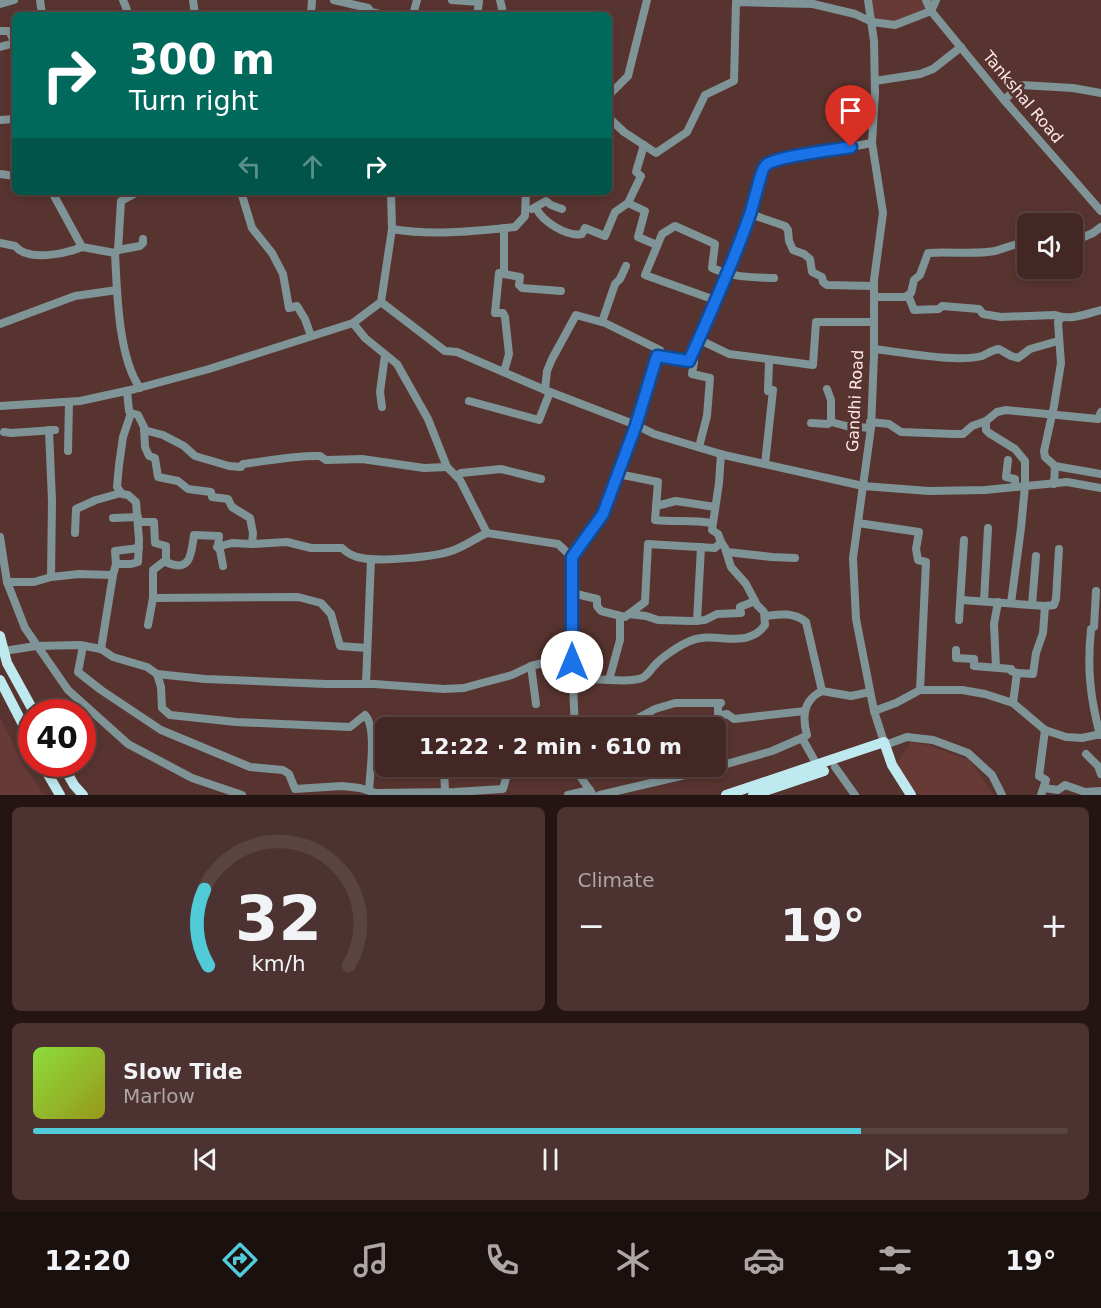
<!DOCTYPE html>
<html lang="en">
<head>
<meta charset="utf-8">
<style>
	body { margin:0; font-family:"DejaVu Sans",sans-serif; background:#4c3331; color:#f1f3f6; height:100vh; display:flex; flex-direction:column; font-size:22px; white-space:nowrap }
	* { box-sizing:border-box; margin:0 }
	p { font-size:20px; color:#aea5a6 }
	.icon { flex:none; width:33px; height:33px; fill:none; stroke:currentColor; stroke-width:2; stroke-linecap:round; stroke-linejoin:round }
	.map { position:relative; height:795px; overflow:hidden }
	.sheet { display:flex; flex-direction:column; gap:12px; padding:12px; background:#241514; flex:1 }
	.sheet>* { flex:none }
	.top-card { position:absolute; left:12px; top:12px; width:600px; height:183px; border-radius:9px; box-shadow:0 3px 9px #0003,0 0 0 2px #5a4441; background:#00695c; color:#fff; overflow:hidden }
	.buttons { position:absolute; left:1017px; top:213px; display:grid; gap:12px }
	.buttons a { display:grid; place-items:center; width:66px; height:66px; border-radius:9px; background:#422724; box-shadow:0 3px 9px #0003,0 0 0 2px #5a4441; font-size:30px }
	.speed { position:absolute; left:18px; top:699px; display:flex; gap:12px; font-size:30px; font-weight:700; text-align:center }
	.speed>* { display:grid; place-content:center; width:78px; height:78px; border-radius:50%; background:#422724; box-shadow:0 3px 9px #0003,0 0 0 2px #5a4441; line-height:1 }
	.speed .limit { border:9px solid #d22; background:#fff; color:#111 }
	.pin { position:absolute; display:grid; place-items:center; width:51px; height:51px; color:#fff; margin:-62px -26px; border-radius:50% 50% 50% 0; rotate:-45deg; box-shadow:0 0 6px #0007 }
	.pin .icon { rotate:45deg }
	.me { position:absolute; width:66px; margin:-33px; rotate:0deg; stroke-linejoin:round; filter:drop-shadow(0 0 4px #0008) }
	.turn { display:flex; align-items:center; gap:21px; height:126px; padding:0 18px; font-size:27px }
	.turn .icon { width:78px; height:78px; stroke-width:2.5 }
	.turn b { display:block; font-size:42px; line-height:51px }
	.lanes { display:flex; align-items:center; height:57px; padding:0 18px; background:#0003; justify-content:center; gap:30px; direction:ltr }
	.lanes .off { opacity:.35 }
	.big { font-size:45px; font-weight:700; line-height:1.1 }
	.sheet .widget { flex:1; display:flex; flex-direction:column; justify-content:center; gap:9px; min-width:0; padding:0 21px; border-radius:9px; background:#4c3331 }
	.sheet .dial { align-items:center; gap:0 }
	.dial svg { height:156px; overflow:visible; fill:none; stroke:#5a4441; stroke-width:7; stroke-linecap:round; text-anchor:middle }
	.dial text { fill:#f1f3f6; stroke:none }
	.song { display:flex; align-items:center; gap:18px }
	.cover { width:72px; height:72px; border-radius:9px; background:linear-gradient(135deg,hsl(90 70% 55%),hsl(60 70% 35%)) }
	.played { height:6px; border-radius:3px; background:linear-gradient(90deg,#52cbd9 80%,#5a4441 80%) }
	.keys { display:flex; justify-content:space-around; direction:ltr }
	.heat { display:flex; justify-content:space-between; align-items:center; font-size:33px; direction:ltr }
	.sheet .tiles { flex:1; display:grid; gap:12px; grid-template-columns:1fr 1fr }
	.widget:last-child { grid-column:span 2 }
	.trip { position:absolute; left:375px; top:717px; width:351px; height:60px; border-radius:9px; background:#422724; box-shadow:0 3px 9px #0003,0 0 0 2px #5a4441; font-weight:700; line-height:60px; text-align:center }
	.tabs { display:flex; height:96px; justify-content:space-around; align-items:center; background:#1a100e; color:#aea5a6 }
	.tabs .icon { width:42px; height:42px }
	.tabs .current { color:#52cbd9 }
	.tabs b { font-size:27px; color:#f1f3f6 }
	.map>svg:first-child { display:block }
</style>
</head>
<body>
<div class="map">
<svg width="1101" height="795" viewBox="0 0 1101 795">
	<rect width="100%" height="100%" fill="#583430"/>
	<g fill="#673a36">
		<path d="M872,0H922L929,10L895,23L874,18Z"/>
		<path d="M0,717L22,762L44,795H0Z"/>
		<path d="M911,742L931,746L970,761L994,795H918L896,764Z"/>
	</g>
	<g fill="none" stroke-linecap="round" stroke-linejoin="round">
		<g stroke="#7f9497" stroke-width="8">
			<path d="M40,0L42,15"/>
			<path d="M123,0L129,15"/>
			<path d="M193,0L195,15"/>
			<path d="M334,0L368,8L371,12L384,15"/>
			<path d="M452,0L479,2L477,15"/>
			<path d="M500,0L502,8L501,15"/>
			<path d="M868,0L874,41L875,93L872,143L883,213L874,280V355L871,428L853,558L856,619L874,711L884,742"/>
			<path d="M926,0L931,11L1004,100L1101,211"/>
			<path d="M0,4L14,0"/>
			<path d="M311,15L312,0"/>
			<path d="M413,15L417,0"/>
			<path d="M0,31H9L15,43L0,47"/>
			<path d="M875,81L920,74L933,69L961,47"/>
			<path d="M609,95L628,76L647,0"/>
			<path d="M1004,100L1021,85L1073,88L1101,93"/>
			<path d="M609,118L624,132L656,153L687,132L705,95L734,81L736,2L813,4L855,14L872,22L895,25L931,11L936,0"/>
			<path d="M0,120L15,119"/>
			<path d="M0,174L15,176"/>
			<path d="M52,192L82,247L115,253C117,291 118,357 140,388"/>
			<path d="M241,192L252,228L272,253L283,274L289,308L297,306L305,319L311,336"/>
			<path d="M53,193H136"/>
			<path d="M628,203L645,211L638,237L657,245"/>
			<path d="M536,208C543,222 567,237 582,234L585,228L605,236L615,212L628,203L641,176L636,172L644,145"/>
			<path d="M532,209L546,201L551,205L562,209"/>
			<path d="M750,214L785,226L788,230L789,241L793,250L804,254L810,259L812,272L822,277L823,282L827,285L874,286"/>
			<path d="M392,229C432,236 475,231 515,227L525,216L526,192"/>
			<path d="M1072,242L1093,233L1101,227"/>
			<path d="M0,243L15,246C28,262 65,254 82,247"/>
			<path d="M118,250L140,246L143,243V239"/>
			<path d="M115,253L118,250L121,201L134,194"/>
			<path d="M504,274L520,277L519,285L522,288L561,291"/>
			<path d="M908,295L914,310L939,309L942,306L979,309L983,314L1001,317L1055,315C1069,321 1087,314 1101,310"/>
			<path d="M874,297H906L911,293L914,280L920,275L928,253C950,251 973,255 995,251C1006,248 1016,243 1028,242"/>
			<path d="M715,300L645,275L662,234L675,226L715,244L712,268C736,278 749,277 774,278"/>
			<path d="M381,302L445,351L457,352L545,390L636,425L654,434L724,455L863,486L929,491L985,490L1067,482L1101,488"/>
			<path d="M602,322L615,284L620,279L626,266"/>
			<path d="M353,323L365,338L397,364L428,419L447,467L460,480L487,533L558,544L572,557"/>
			<path d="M0,324L75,296L117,290"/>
			<path d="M698,339L729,354L813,365L816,322H874"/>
			<path d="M874,349C901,352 957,363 982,356C987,354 992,350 999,349L1011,356L1018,358L1030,349L1058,341"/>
			<path d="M690,360L694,362L692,374L710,378L707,416L699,447"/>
			<path d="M504,372L509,354L505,317L503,313H495L499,273L504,274V228"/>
			<path d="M827,389L831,400V422L846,426L871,428"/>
			<path d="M545,390L547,371L552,359L576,315L605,323L660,350L658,356"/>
			<path d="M127,391L129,411L131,413L138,415L144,427L145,447L149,456L155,458L158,477L178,481L188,489L211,492L212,497L228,499L232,507L250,518L253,533L252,544L287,542L311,548H342C348,554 354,557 362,558C380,562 437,557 454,550C465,546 476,538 487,533"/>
			<path d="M469,401L539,420L550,392"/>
			<path d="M0,406L80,401L135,389L209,369L353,323L381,302L392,229L391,192"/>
			<path d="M382,407L380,392L385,355"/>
			<path d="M870,422L889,424L901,432L954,434H963L972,426L986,421"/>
			<path d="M811,423L828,424L831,422"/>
			<path d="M49,430L52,501L51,577"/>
			<path d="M144,430L163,435L184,446L195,456L229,466L241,467L243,464C267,461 291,456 316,456H320L326,460L362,459L424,468L447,467"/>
			<path d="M4,432L11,433L55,430"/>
			<path d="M68,451L69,402"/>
			<path d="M1008,460L1006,477L1015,479V487"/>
			<path d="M765,464L773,390L768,391L769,361"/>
			<path d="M1055,466L1101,474"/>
			<path d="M618,474L658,482L655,520C674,522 693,520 712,523"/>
			<path d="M456,476L461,473L501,469L541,479"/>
			<path d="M1054,484L1055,466L1045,457L1044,451L1054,406L1061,363L1058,322L1061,318"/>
			<path d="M656,506L676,501L715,507"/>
			<path d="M113,518L138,517"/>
			<path d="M138,522H154L155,543L166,546V562C192,574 191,552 194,535L219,536L218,546"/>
			<path d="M858,523L919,532L916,549L918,560L926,562L920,690"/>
			<path d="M75,533L76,509L96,500L121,493"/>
			<path d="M0,537L7,582L25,628L68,690L128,744L192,778L242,795"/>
			<path d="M727,552L772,557L795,558"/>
			<path d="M116,564L115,551L139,548"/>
			<path d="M223,566L220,550L217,547L232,543L252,544"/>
			<path d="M7,582H34L51,577L79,574L113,575L116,564H131L138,562L139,540L136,502L128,495L122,494L117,487L119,465L123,437L131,413"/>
			<path d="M1096,591L1094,627L1091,629C1087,668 1090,697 1100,735"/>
			<path d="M572,593L597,599V606L601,611L625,617L645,602L648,544L715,548L721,542L718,534L712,530L719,483L721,454"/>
			<path d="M153,598L298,597L321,603L331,614L340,646L367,648"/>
			<path d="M962,600L1045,606L1043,633L1036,653L1033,674L1017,673L1013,703"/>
			<path d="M984,601L988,528"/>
			<path d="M1011,603L1021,528L1025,486V461L1015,449L989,433L986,430V421L997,412L1006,410L1098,419L1101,412"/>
			<path d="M1032,605L1036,556"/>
			<path d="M1045,606L1054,605L1056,599L1059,549"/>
			<path d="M629,614L646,616L658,620L692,621L705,620L717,614L741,613L740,607L755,601"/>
			<path d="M766,616C781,614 793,612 806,622L822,691C803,700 802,717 807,735L802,738"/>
			<path d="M959,620L964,540"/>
			<path d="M697,621L701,547"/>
			<path d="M148,625L153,598V570L166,560"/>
			<path d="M83,646L78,672L101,690L161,730L250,767L283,770L289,774L295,789L342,786L360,788L376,793L455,792L503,789L506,778L514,766"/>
			<path d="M101,649L113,575"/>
			<path d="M956,650V658L974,659V666L1011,669V671L1017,673"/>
			<path d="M4,651L36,646L80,645L101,649L113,657L147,667L157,674L205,679L326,684H374L444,689L464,688L482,683L512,675L531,666L543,663L572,661"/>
			<path d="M531,666L536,704"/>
			<path d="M996,667L994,624L998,602"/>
			<path d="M157,674L161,687L162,708L170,715L236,722L350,727L365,715C377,727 370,773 369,790"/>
			<path d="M573,678L609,680L620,640V617"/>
			<path d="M609,680C620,680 631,682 642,678C648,675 650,670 655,665C662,657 680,645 690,641C715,630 746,651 765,625L764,612L757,605L746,584L731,567L725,548L721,542"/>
			<path d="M366,684L371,559"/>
			<path d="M822,691L851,696L870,692"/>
			<path d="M874,711L896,703L920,690H962L985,694L1013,703L1045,730L1066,737L1082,738L1101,734"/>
			<path d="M575,728L572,665V557L603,514L636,425L658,356L689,361L749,217L761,172L766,165L779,160L872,143"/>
			<path d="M620,728L655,709L675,703H721L718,706V716L727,714L734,719L805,711"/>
			<path d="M885,745L907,737L933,740L968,753L992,775L1002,795"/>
			<path d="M1086,754L1098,766L1101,774"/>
			<path d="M444,766L445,792"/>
			<path d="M577,766L578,773L593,795"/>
			<path d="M835,767L855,795"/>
			<path d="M702,771L772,751L802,738L817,765"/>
			<path d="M1044,788L1058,790L1065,785L1085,792L1101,791"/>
			<path d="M568,795L590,790"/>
			<path d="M600,795L702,771L701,767"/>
			<path d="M1041,795L1046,780L1039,776L1045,730"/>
		</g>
		<g stroke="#bee9ee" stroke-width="10">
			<path d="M0,636L7,663L34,712"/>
			<path d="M0,680L32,742"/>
			<path d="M42,764L60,795"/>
			<path d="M62,764L74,785L83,795"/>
			<path d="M726,795L884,742L892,765L911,795"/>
			<path d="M753,795L824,771"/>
		</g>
	</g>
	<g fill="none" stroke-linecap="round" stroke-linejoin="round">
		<g stroke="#114b97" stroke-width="15">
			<path id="route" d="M572,662V557L603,514L636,425L657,356L689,361C710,314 732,266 749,217C753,208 761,168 766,165C777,156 835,150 851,147"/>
		</g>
		<use href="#route" stroke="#1a73e8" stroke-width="10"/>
	</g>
	<g text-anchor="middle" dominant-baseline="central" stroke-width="6" stroke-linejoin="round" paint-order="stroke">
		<g font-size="16" fill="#fce9e7" stroke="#583430">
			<text transform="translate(1023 97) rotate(50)">Tankshal Road</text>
			<text transform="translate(855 401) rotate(-87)">Gandhi Road</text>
		</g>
	</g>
</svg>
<div class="buttons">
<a><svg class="icon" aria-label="sound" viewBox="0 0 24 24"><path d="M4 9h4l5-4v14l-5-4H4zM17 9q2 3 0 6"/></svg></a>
</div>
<div class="speed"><div class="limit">40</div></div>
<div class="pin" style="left:851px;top:147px;background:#d93025"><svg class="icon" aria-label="arrive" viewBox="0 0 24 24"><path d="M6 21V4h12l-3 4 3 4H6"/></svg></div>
<svg class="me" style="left:572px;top:662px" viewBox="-20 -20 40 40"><circle r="19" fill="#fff"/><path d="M0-13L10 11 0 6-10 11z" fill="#1a73e8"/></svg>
<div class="trip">12:22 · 2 min · 610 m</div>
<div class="top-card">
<div class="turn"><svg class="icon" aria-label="right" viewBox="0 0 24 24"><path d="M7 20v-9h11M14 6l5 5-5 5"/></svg><div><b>300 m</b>Turn right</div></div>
<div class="lanes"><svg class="icon off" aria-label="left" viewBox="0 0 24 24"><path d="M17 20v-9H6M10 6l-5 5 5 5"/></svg><svg class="icon off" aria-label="ahead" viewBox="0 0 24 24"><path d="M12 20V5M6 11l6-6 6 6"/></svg><svg class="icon" aria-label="right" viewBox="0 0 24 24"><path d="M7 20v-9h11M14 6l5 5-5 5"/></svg></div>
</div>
</div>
<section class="sheet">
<div class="tiles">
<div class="widget dial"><svg viewBox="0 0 100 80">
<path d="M14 69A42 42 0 1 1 86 69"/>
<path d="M14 69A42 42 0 0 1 12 30" stroke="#52cbd9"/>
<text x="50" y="56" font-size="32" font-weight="700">32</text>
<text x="50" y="72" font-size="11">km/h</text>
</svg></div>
<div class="widget"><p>Climate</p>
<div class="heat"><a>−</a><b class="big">19°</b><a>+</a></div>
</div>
<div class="widget">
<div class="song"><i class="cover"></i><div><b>Slow Tide</b><p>Marlow</p></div></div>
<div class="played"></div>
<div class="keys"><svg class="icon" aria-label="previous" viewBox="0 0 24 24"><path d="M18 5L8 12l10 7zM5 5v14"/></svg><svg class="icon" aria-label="pause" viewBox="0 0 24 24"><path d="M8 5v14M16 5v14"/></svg><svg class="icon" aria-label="next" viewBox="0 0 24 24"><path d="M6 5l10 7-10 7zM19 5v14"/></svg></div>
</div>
</div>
</section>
<nav class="tabs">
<b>12:20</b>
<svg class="icon current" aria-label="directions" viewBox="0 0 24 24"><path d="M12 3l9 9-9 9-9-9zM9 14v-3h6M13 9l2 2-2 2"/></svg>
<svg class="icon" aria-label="music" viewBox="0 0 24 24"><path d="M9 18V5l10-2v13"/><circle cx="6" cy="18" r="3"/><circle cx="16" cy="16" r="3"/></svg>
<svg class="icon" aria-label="phone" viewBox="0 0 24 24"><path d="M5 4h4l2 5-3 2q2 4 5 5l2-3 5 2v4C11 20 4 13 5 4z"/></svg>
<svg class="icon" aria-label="climate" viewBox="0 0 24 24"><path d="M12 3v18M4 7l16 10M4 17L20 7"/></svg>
<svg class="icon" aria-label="car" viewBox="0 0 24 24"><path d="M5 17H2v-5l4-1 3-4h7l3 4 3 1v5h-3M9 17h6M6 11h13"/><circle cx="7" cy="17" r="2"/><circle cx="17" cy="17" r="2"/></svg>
<svg class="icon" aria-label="filters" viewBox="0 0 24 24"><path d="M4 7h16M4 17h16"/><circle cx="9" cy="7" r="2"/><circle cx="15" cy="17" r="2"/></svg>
<b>19°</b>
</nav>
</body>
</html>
